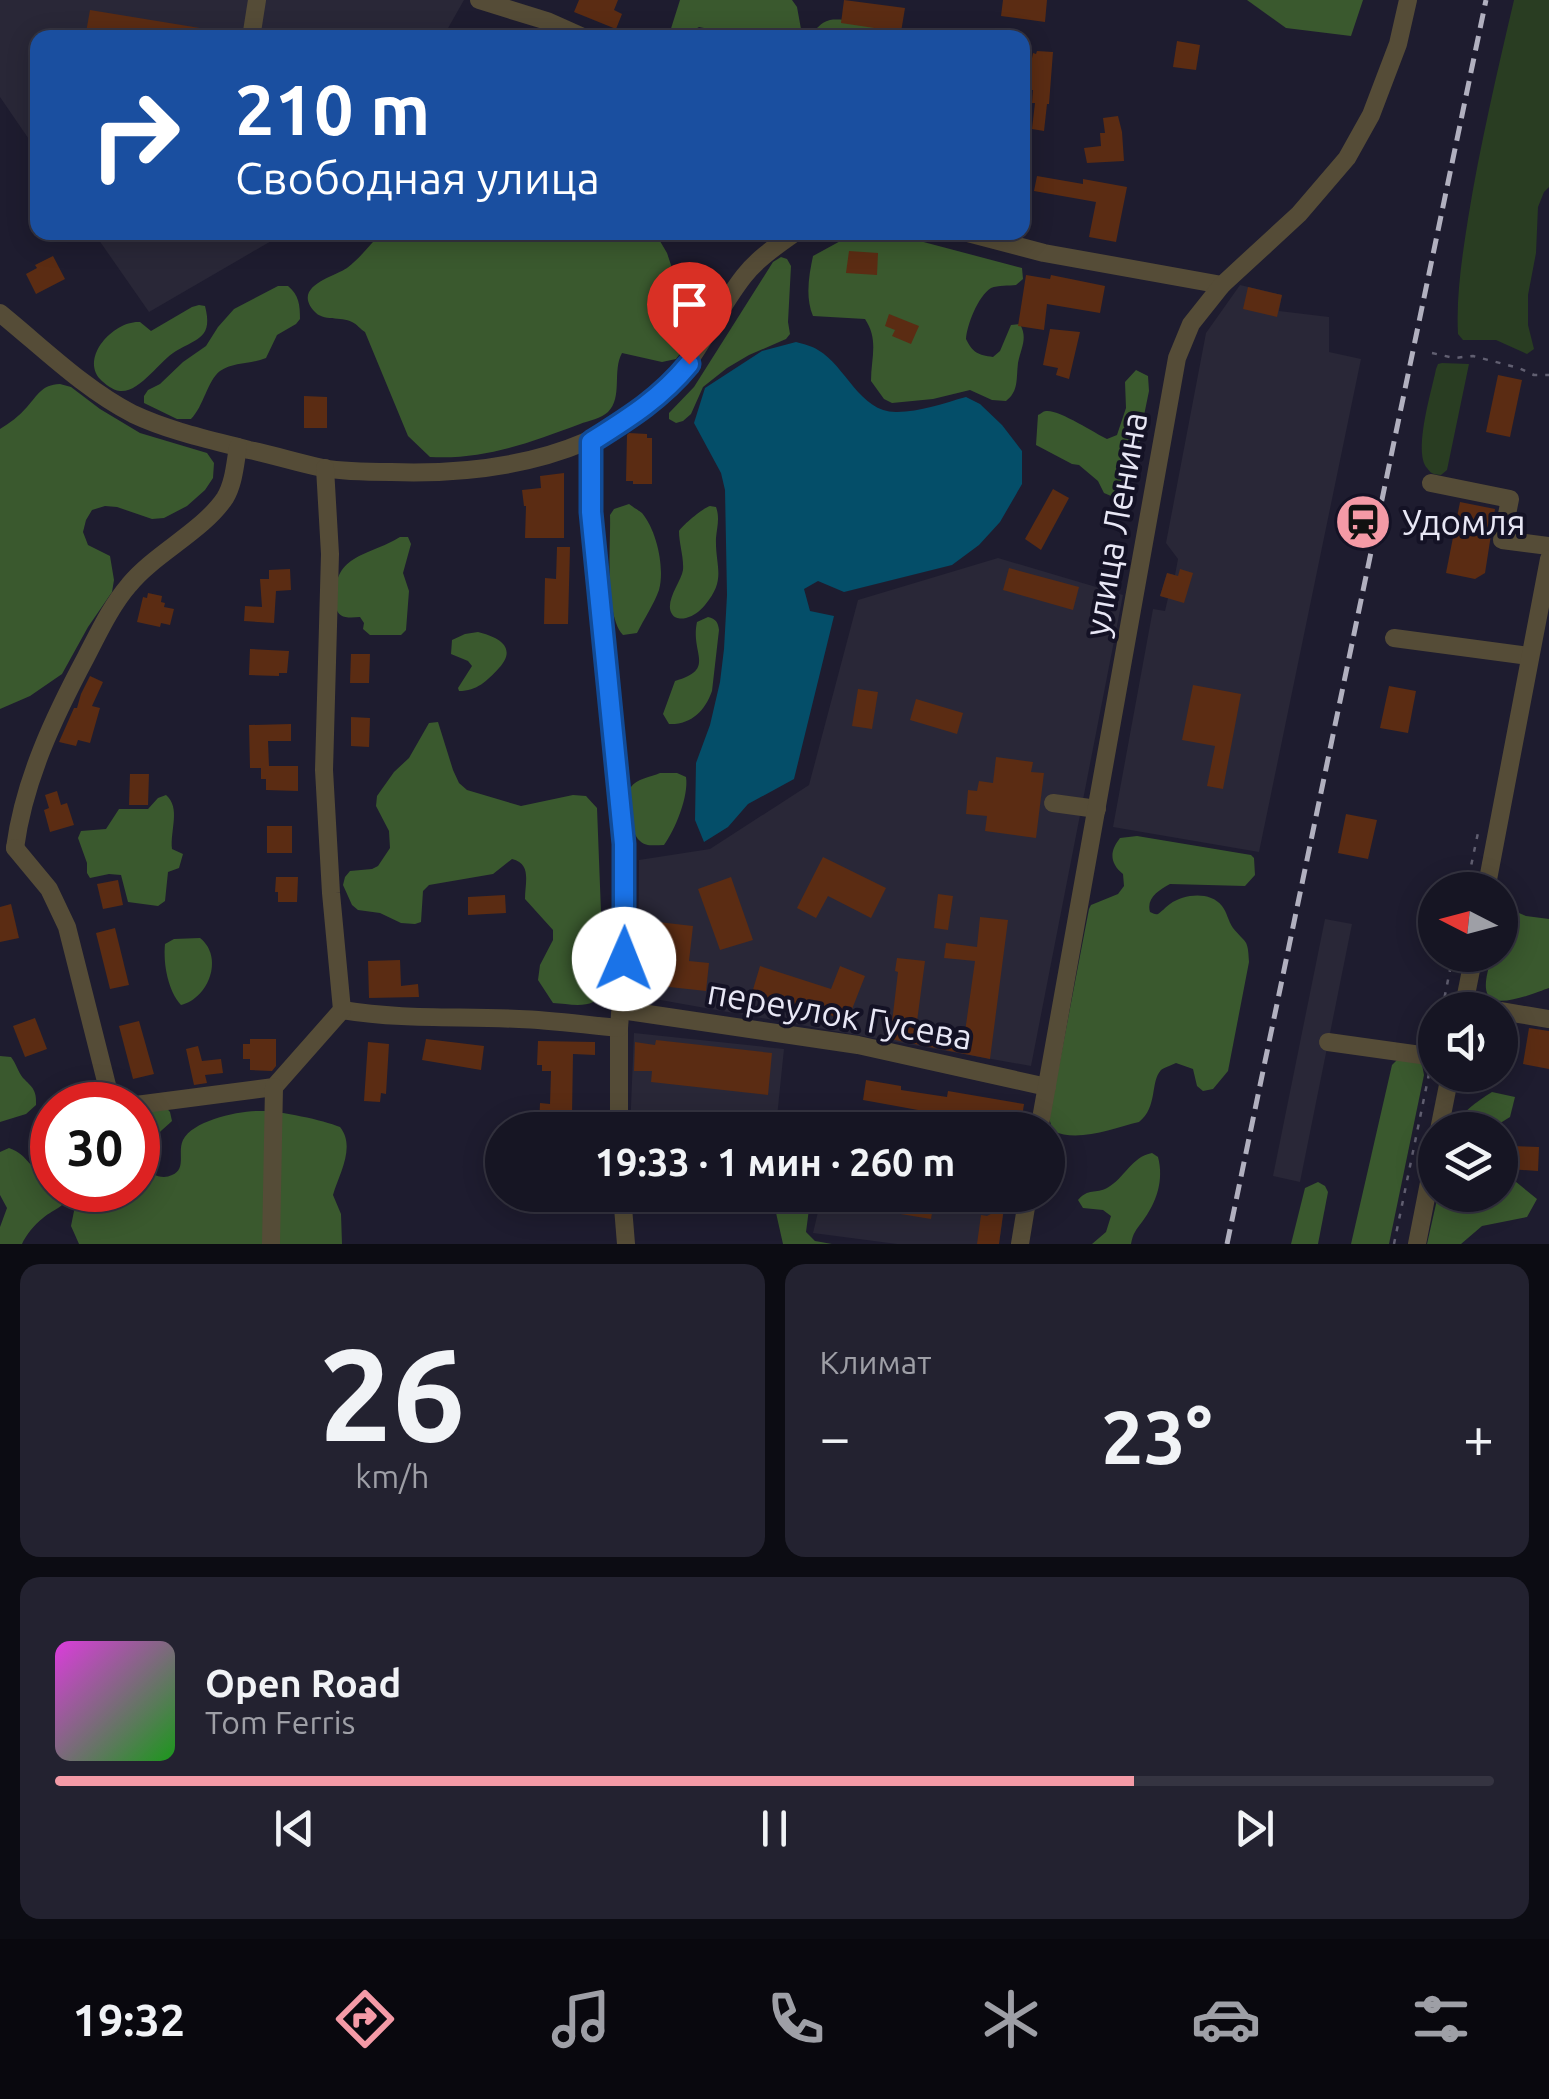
<!DOCTYPE html>
<html lang="ru">
<head>
<meta charset="utf-8">
<style>
	body { margin:0; font-family:Ubuntu,sans-serif; background:#232230; color:#f1f3f6; height:100vh; display:flex; flex-direction:column; font-size:38px; white-space:nowrap }
	* { box-sizing:border-box; margin:0 }
	p { font-size:32px; color:#9e9fa6 }
	.icon { flex:none; width:55px; height:55px; fill:none; stroke:currentColor; stroke-width:2; stroke-linecap:round; stroke-linejoin:round }
	.map { position:relative; height:1244px; overflow:hidden }
	.panel { display:flex; flex-direction:column; gap:20px; padding:20px; background:#0c0c13; flex:1 }
	.panel>* { flex:none }
	.top-card { position:absolute; left:30px; top:30px; width:1000px; height:210px; border-radius:20px; box-shadow:0 5px 25px #0003,0 0 0 2px #353441; background:#1a4fa0; color:#fff; overflow:hidden }
	.needle { width:65px; rotate:276deg }
	.fabs { position:absolute; left:1418px; top:872px; display:grid; gap:20px }
	.fabs a { display:grid; place-items:center; width:100px; height:100px; border-radius:50%; background:#161523; box-shadow:0 5px 25px #0003,0 0 0 2px #353441; font-size:50px }
	.speed { position:absolute; left:30px; top:1082px; display:flex; gap:20px; font-size:50px; font-weight:700; text-align:center }
	.speed>* { display:grid; place-content:center; width:130px; height:130px; border-radius:50%; background:#161523; box-shadow:0 5px 25px #0003,0 0 0 2px #353441; line-height:1 }
	.speed .limit { border:15px solid #d22; background:#fff; color:#111 }
	.pin { position:absolute; display:grid; place-items:center; width:85px; height:85px; color:#fff; margin:-102px -42px; border-radius:50% 50% 50% 0; rotate:-45deg; box-shadow:0 0 10px #0007 }
	.pin .icon { rotate:45deg }
	.me { position:absolute; width:110px; margin:-55px; rotate:1deg; stroke-linejoin:round; filter:drop-shadow(0 0 8px #0008) }
	.turn { display:flex; align-items:center; gap:35px; height:210px; padding:0 40px; font-size:45px }
	.turn .icon { width:130px; height:130px; stroke-width:2.5 }
	.turn b { display:block; font-size:70px; line-height:85px }
	.big { font-size:75px; font-weight:700; line-height:1.1 }
	.panel .tile { flex:1; display:flex; flex-direction:column; justify-content:center; gap:15px; min-width:0; padding:0 35px; border-radius:20px; background:#232230 }
	.panel .dial { align-items:center; gap:0 }
	.dial b { font-size:130px; line-height:1 }
	.song { display:flex; align-items:center; gap:30px }
	.cover { width:120px; height:120px; border-radius:15px; background:linear-gradient(135deg,hsl(300 70% 55%),hsl(120 70% 35%)) }
	.played { height:10px; border-radius:5px; background:linear-gradient(90deg,#f49aa6 75%,#353441 75%) }
	.keys { display:flex; justify-content:space-around; direction:ltr }
	.heat { display:flex; justify-content:space-between; align-items:center; font-size:55px; direction:ltr }
	.panel .tiles { flex:1; display:grid; gap:20px; grid-template-columns:1fr 1fr }
	.tile:last-child { grid-column:span 2 }
	.trip { position:absolute; left:485px; top:1112px; width:580px; height:100px; border-radius:50px; background:#161523; box-shadow:0 5px 25px #0003,0 0 0 2px #353441; font-weight:700; line-height:100px; text-align:center }
	.tabs { display:flex; height:160px; justify-content:space-around; align-items:center; background:#09080e; color:#9e9fa6 }
	.tabs .icon { width:70px; height:70px }
	.tabs .selected { color:#f49aa6 }
	.tabs b { font-size:45px; color:#f1f3f6 }
	.map>svg:first-child { display:block }
</style>
</head>
<body>
<div class="map">
<svg width="1549" height="1244" viewBox="0 0 1549 1244">
	<rect width="100%" height="100%" fill="#1e1c2f"/>
	<g fill="#292737">
		<path d="M0,0H464L443,37L38,38L37,151L0,97Z"/>
		<path d="M94,233H285L149,312Z"/>
		<path d="M1240,285L1282,295L1279,311L1329,317V352L1361,359L1259,852L1113,827L1153,609L1165,611L1168,598L1160,596L1167,573L1175,575L1178,559L1166,543L1206,333Z"/>
		<path d="M998,558L1123,595L1031,1066L638,996L639,860L710,849L809,785L858,600Z"/>
		<path d="M1325,919L1352,924L1300,1182L1273,1176Z"/>
		<path d="M634,1033L784,1049L777,1117L788,1119L787,1130H630Z"/>
		<path d="M822,1195H1006L999,1244H897L813,1233Z"/>
	</g>
	<g fill="#293d22">
		<path d="M1514,0H1549V187L1544,192L1538,207L1536,253L1528,295V325L1534,349L1527,354L1496,340H1463L1458,334C1456,296 1462,257 1468,219C1480,145 1497,73 1514,0Z"/>
		<path d="M1442,363L1469,364L1447,470L1441,475C1434,474 1432,475 1427,468C1413,451 1432,390 1436,369L1438,364Z"/>
	</g>
	<g fill="#3a592e">
		<path d="M680,0H792L797,7L801,29C818,36 816,23 830,20C847,17 889,29 907,32L912,37H710L704,28L699,27L694,30L691,37L668,38Z"/>
		<path d="M1247,0H1363L1351,36L1286,28Z"/>
		<path d="M639,232L657,236L667,253L679,289C694,294 707,296 712,312L676,359L662,362L622,353C612,371 623,397 608,412C602,418 588,421 580,424C529,443 484,460 430,457L408,436L365,332C360,329 357,324 352,322C341,316 323,322 314,311C292,286 334,277 347,268C360,258 370,245 381,233Z"/>
		<path d="M855,233L897,235L1022,268L1023,279L1016,285C1009,286 998,285 991,288C978,296 967,325 966,339C973,353 978,355 993,357L1000,351L1011,325L1020,324C1028,339 1021,347 1018,363C1016,379 1019,391 1006,401L992,400L970,390L933,399L892,403L884,399L871,381C871,358 879,340 865,319L813,316C805,297 809,275 813,256Z"/>
		<path d="M781,257L787,259L791,266L788,322L790,334L786,339L749,355L727,368L703,387L691,414L683,421L676,423L669,419V413L694,387L773,262Z"/>
		<path d="M278,286H288C299,295 300,305 300,319L296,324L277,335L266,358C252,364 233,362 220,371C207,381 204,406 191,419H177L144,403V396L148,390L160,384L183,362L206,346L218,327L234,309Z"/>
		<path d="M199,305L205,306C213,337 199,338 176,351C160,360 140,393 120,391C112,390 105,384 100,379C80,356 115,320 140,322L151,331L192,307Z"/>
		<path d="M1136,370L1148,376L1149,391L1140,435L1137,467L1124,494L1111,496L1104,493L1098,481L1079,465L1072,464L1036,445L1038,415C1041,414 1043,411 1046,411C1058,409 1095,433 1107,439L1117,435L1126,408L1125,382Z"/>
		<path d="M60,384L71,387L100,409L140,433L207,453L214,463L213,478L205,490L187,506L164,518L152,519L117,507L105,506L92,510L86,520L83,532L88,545L110,556L114,580L112,592L88,627L62,674L30,696L0,709V429C10,423 19,416 27,407C38,395 41,385 60,384Z"/>
		<path d="M629,504C630,505 641,512 642,513C657,531 665,568 659,590C654,604 644,619 637,633L623,635C604,615 611,544 610,515L614,509Z"/>
		<path d="M710,506L716,507C720,518 717,527 716,538C715,567 727,579 705,605C700,611 694,616 686,618C681,619 675,619 672,614C664,602 681,582 683,570C684,557 679,544 679,531C683,525 703,508 710,506Z"/>
		<path d="M400,537H408L411,544L403,573L409,591L406,630L401,635H370L363,629L364,623L360,617C349,618 337,619 336,606C330,553 368,557 400,537Z"/>
		<path d="M708,617C716,619 718,622 719,630L712,691C705,711 691,725 669,724L663,714L675,681C717,669 690,654 697,622Z"/>
		<path d="M478,632C498,637 518,647 499,668C487,681 477,691 459,691L458,688L472,666L468,661L451,654L452,640L465,634Z"/>
		<path d="M438,722L453,770L459,783L467,790L521,806L573,795L586,796L597,808L604,990C595,1011 572,1004 553,1003L538,980L540,965L553,940V930L525,899C525,882 532,864 512,859L493,874L429,885L423,891L421,922L415,924L401,923L380,913L358,910L352,905L343,885L345,877L350,871L372,869L378,866L390,848L389,831L376,806L377,796L394,772L409,758L429,723Z"/>
		<path d="M660,773H677L686,777C689,796 675,830 664,845C655,845 646,847 640,841C629,831 624,799 631,787C636,779 651,777 660,773Z"/>
		<path d="M166,795C181,808 170,830 172,849L183,854L179,868L168,872L165,901L158,906L128,902L121,875L109,874L90,878L87,873V863L78,838L81,831L106,829L119,809H148L158,798Z"/>
		<path d="M1137,836L1251,855L1254,858L1255,875L1245,886L1170,884C1159,890 1146,898 1150,912C1153,913 1155,915 1158,914C1159,914 1168,905 1170,904C1184,894 1210,891 1222,906C1227,912 1228,921 1233,928C1246,944 1248,938 1249,962L1228,1071L1213,1089L1203,1091L1197,1086L1193,1069L1176,1063C1174,1064 1163,1068 1161,1070C1150,1082 1158,1107 1139,1122C1113,1128 1078,1143 1053,1131L1049,1118L1089,909L1091,905L1118,894L1124,886L1123,874C1110,863 1109,852 1120,838Z"/>
		<path d="M1512,910L1526,916L1549,919V988C1537,992 1496,1010 1488,995C1482,985 1490,965 1492,955H1500V916Z"/>
		<path d="M200,938C224,957 209,998 181,1005C168,991 163,964 165,944L174,939Z"/>
		<path d="M1402,1055L1421,1059L1424,1075L1389,1244H1351L1392,1065Z"/>
		<path d="M0,1056L11,1057C16,1063 18,1072 23,1078C32,1087 37,1090 36,1105L26,1114L0,1122Z"/>
		<path d="M1492,1092L1515,1097L1510,1117L1489,1130H1453C1461,1112 1476,1102 1492,1092Z"/>
		<path d="M161,1102L170,1112L172,1121C158,1134 139,1148 143,1169C151,1174 162,1180 172,1175C187,1169 177,1152 183,1140C193,1120 241,1110 262,1111C280,1111 323,1120 340,1127C356,1147 339,1174 333,1195L341,1214L342,1244H79L71,1226L75,1206L94,1196L100,1190H138V1116L153,1109Z"/>
		<path d="M9,1148C30,1155 26,1170 52,1175V1190H71C67,1207 55,1208 43,1218C34,1225 26,1235 22,1244H0V1227L7,1208L0,1195V1152Z"/>
		<path d="M1152,1153L1158,1157C1164,1180 1157,1202 1142,1222C1136,1230 1133,1233 1131,1244H1092L1106,1232L1111,1216L1103,1210L1083,1208L1078,1200C1088,1188 1096,1194 1107,1188C1125,1178 1131,1157 1152,1153Z"/>
		<path d="M1500,1177H1510L1537,1199L1527,1217L1482,1226L1461,1244H1427L1438,1195H1500Z"/>
		<path d="M1318,1182L1325,1186L1328,1192L1318,1244H1291L1305,1188Z"/>
		<path d="M772,1195H807L809,1209L806,1232L815,1241L832,1244H783Z"/>
	</g>
	<path fill="#044e69" d="M796,342C803,344 812,346 818,350C846,366 860,413 897,412C920,412 944,403 966,397L980,404L1002,425L1022,451V484L1000,522L979,545L952,565L844,592L818,581L804,589L810,611L834,616L794,779L748,804L728,827L704,842L695,820L696,763L710,725L720,682L724,649L727,595L725,490L721,473L694,423L705,388L762,351Z"/>
	<g fill="#5b2c13">
		<path d="M579,0H618L614,10L622,14L616,29L574,12Z"/>
		<path d="M844,0L905,8L901,32L841,23Z"/>
		<path d="M1003,0H1047L1045,22L1001,16Z"/>
		<path d="M90,10L212,30V38H85Z"/>
		<path d="M1177,41L1200,45L1196,70L1173,67Z"/>
		<path d="M1037,51L1053,52L1049,104H1047L1044,131L1032,129L1035,103H1032L1033,90H1026L1033,53L1036,54Z"/>
		<path d="M1118,116L1122,132L1124,161L1087,163L1084,148L1101,146L1100,133H1105L1103,118Z"/>
		<path d="M1037,176L1083,184V179L1127,187L1116,242L1089,237L1096,202L1034,191Z"/>
		<path d="M849,251L878,253L877,275L846,273Z"/>
		<path d="M53,256L65,279L36,294L26,274L37,268L35,265Z"/>
		<path d="M1026,275L1050,279L1051,275L1105,286L1100,313L1047,304L1044,330L1018,326Z"/>
		<path d="M1248,287L1282,295L1277,317L1243,309Z"/>
		<path d="M889,314L919,326L911,344L892,336L895,330L885,326Z"/>
		<path d="M1050,329L1080,332L1069,379L1056,375L1058,368L1043,365Z"/>
		<path d="M1498,375L1522,380L1510,437L1486,432Z"/>
		<path d="M304,396L327,397V428H304Z"/>
		<path d="M629,433L647,434V438H652V484H633V481H626L627,435Z"/>
		<path d="M564,473V538H525L526,506H524L522,490L541,488L540,476Z"/>
		<path d="M1053,489L1069,498L1041,550L1025,539Z"/>
		<path d="M1460,502L1495,509L1485,573L1475,579L1446,573Z"/>
		<path d="M557,547H570L568,624H544L545,578L556,579Z"/>
		<path d="M1009,568L1079,587L1073,610L1003,590Z"/>
		<path d="M290,569L291,590L276,591L274,623L244,621L245,606L262,607L260,579H269V570Z"/>
		<path d="M1180,569L1193,573L1184,603L1160,596L1167,573L1178,576Z"/>
		<path d="M148,593L162,596L161,602L165,603L164,607L174,609L170,625L161,623L160,627L137,622L143,597L147,598Z"/>
		<path d="M250,649L289,651L287,673H279V676L249,675Z"/>
		<path d="M351,654H370L369,683H350Z"/>
		<path d="M90,676L103,682L92,706L100,708L90,743L78,740L76,746L59,742L74,708H77L81,694Z"/>
		<path d="M1193,685L1241,694L1223,789L1207,786L1215,746L1182,740Z"/>
		<path d="M1389,686L1416,691L1408,733L1380,728Z"/>
		<path d="M858,689L878,692L872,729L852,726Z"/>
		<path d="M916,699L963,713L957,734L910,720Z"/>
		<path d="M351,717L370,718L369,747L351,746Z"/>
		<path d="M291,724V741H268L269,766H298V791L266,790V779H261V768H250L249,725Z"/>
		<path d="M996,757L1033,762L1031,772L1044,773L1036,838L985,831L987,816L966,814L968,790L977,791L979,781L993,783Z"/>
		<path d="M130,774H149L148,805H129Z"/>
		<path d="M57,791L61,805L67,803L74,825L50,832L44,810L49,808L45,795Z"/>
		<path d="M1346,814L1377,820L1368,859L1338,853Z"/>
		<rect x="267" y="826" width="25" height="27"/>
		<path d="M823,857L886,888L871,918L828,896L816,918L797,908Z"/>
		<path d="M276,877H298L297,902H278V892H275Z"/>
		<path d="M731,877L753,940L720,950L698,889Z"/>
		<path d="M118,880L123,905L103,909L97,884Z"/>
		<path d="M938,894L953,896L948,930L934,928Z"/>
		<path d="M505,895L506,913L468,915V897Z"/>
		<path d="M11,904L19,938L0,942V907Z"/>
		<path d="M980,917L1008,920L990,1059L890,1039L898,972L895,971L897,958L925,961L916,1029L964,1039L975,961L944,958L946,943L977,947Z"/>
		<path d="M658,922L693,926L689,961L709,963L706,991L651,985Z"/>
		<path d="M115,928L129,985L110,989L96,933Z"/>
		<path d="M400,960L401,986L418,984L419,997L369,998L368,961Z"/>
		<path d="M760,966L831,989L840,966L865,976L847,1022L806,1005L805,1010L752,993Z"/>
		<path d="M35,1018L47,1049L25,1057L13,1026Z"/>
		<path d="M139,1021L154,1074L133,1079L119,1026Z"/>
		<path d="M1529,1028L1549,1031V1069L1523,1064Z"/>
		<path d="M250,1039H276V1066L272,1071L250,1070V1059H243V1044H250Z"/>
		<path d="M426,1039L484,1046L481,1070L422,1060Z"/>
		<path d="M656,1040L772,1053L768,1095L651,1082L652,1071H634L635,1042L655,1045Z"/>
		<path d="M538,1041L595,1042V1055L573,1054L572,1115L566,1114V1129L539,1128L540,1103L550,1104L551,1071H542V1065H537Z"/>
		<path d="M368,1042L389,1044L386,1094L381,1093L380,1102L364,1101Z"/>
		<path d="M198,1046L202,1061L221,1059L223,1073L205,1075L207,1083L194,1085L186,1049Z"/>
		<path d="M866,1080L901,1086V1090L947,1097L948,1091L1024,1104L1021,1124L940,1111V1114L863,1100Z"/>
		<path d="M1510,1146L1539,1147L1538,1171L1509,1169Z"/>
		<path d="M884,1195H935L931,1219L882,1211Z"/>
		<path d="M1004,1207L999,1244H977L981,1215L987,1216Z"/>
	</g>
	<g fill="none" stroke-linecap="round" stroke-linejoin="round">
		<g stroke="#615f71" stroke-width="2.5" stroke-dasharray="5 8" stroke-linecap="butt">
			<path d="M1432,353L1454,358L1473,356L1519,368L1534,375H1549"/>
			<path d="M1466,890L1479,828"/>
			<path d="M1442,1010L1453,955"/>
			<path d="M1394,1244L1429,1074"/>
		</g>
		<g stroke="#554c37" stroke-width="18">
			<path d="M479,0L547,21L585,38"/>
			<path d="M251,38L257,0"/>
			<path d="M964,232L1044,253L1222,285"/>
			<path d="M0,313C42,347 84,389 133,414C169,431 211,440 249,450C274,455 298,463 323,468C345,472 369,472 391,472C481,475 577,461 650,404C693,370 711,318 744,276C758,258 778,245 796,232"/>
			<path d="M591,442V512L624,844L626,933L619,1028V1130"/>
			<path d="M1431,483L1510,499L1502,540L1549,546"/>
			<path d="M1394,638L1529,656"/>
			<path d="M1053,803L1097,809"/>
			<path d="M15,848C24,780 54,717 86,657C99,632 111,606 129,585C154,554 203,531 225,498C234,483 235,464 238,447"/>
			<path d="M15,848L49,889L67,927L112,1105"/>
			<path d="M1486,890L1549,559"/>
			<path d="M342,1010C404,1020 457,1016 519,1019C552,1020 585,1025 619,1028"/>
			<path d="M621,1010L858,1045L1047,1087"/>
			<path d="M1463,1010L1474,955"/>
			<path d="M1500,1011L1549,1019"/>
			<path d="M1328,1042L1435,1057"/>
			<path d="M136,1105L274,1087L342,1010L331,893L324,770L330,554L325,468"/>
			<path d="M1039,1130L1177,358L1191,324L1222,285L1299,214L1347,158L1371,115L1398,44L1408,0"/>
			<path d="M1439,1130L1450,1075"/>
			<path d="M622,1195L626,1244"/>
			<path d="M271,1244L274,1087"/>
			<path d="M1020,1244L1028,1195"/>
			<path d="M1417,1244L1435,1152"/>
		</g>
		<path stroke="#b1b0bf" stroke-width="5" stroke-dasharray="15 8" stroke-linecap="butt" d="M1227,1244L1486,0"/>
	</g>
	<g fill="none" stroke-linecap="round" stroke-linejoin="round">
		<g stroke="#114b97" stroke-width="25">
			<path id="route" d="M624,959V844L591,512V442C629,418 660,399 689,364"/>
		</g>
		<use href="#route" stroke="#1a73e8" stroke-width="18"/>
	</g>
	<defs>
		<g id="station-disc" transform="scale(2.875)"><circle r="9.5" fill="#f49aa6" stroke="#141225"/><path d="M-3-6H3Q5-6 5-4V2Q5 4 3 4L4.5 6H3L1.5 4h-3L-3 6H-4.5L-3 4Q-5 4-5 2V-4Q-5-6-3-6ZM-3.5-4v3h7v-3ZM-3.5 1v1.5H-2V1ZM2 1v1.5H3.5V1Z" fill="#111"/></g>
	</defs>
	<g fill-rule="evenodd">
		<use href="#station-disc" x="1363" y="522"/>
	</g>
	<g text-anchor="middle" dominant-baseline="central" stroke-width="8" stroke-linejoin="round" paint-order="stroke">
		<g font-size="35" fill="#e8e7f5" stroke="#141225" text-anchor="start">
			<text x="1402" y="522">Удомля</text>
		</g>
		<g font-size="35" fill="#e8e7f5" stroke="#141225">
			<text transform="translate(1115 524) rotate(-80)">улица Ленина</text>
			<text transform="translate(840 1014) rotate(10)">переулок Гусева</text>
		</g>
	</g>
</svg>
<div class="fabs">
<a><svg class="needle" viewBox="-14 -14 28 28"><path d="M0-13l5 13h-10z" fill="#e53935"/><path d="M0 13l5-13h-10z" fill="#9e9fa6"/></svg></a>
<a><svg class="icon" aria-label="sound" viewBox="0 0 24 24"><path d="M4 9h4l5-4v14l-5-4H4zM17 9q2 3 0 6"/></svg></a>
<a><svg class="icon" aria-label="layers" viewBox="0 0 24 24"><path d="M12 4l9 5-9 5-9-5zM3 14l9 5 9-5"/></svg></a>
</div>
<div class="speed"><div class="limit">30</div></div>
<div class="pin" style="left:689px;top:364px;background:#d93025"><svg class="icon" aria-label="arrive" viewBox="0 0 24 24"><path d="M6 21V4h12l-3 4 3 4H6"/></svg></div>
<svg class="me" style="left:624px;top:959px" viewBox="-20 -20 40 40"><circle r="19" fill="#fff"/><path d="M0-13L10 11 0 6-10 11z" fill="#1a73e8"/></svg>
<div class="trip">19:33 · 1 мин · 260 m</div>
<div class="top-card">
<div class="turn"><svg class="icon" aria-label="right" viewBox="0 0 24 24"><path d="M7 20v-9h11M14 6l5 5-5 5"/></svg><div><b>210 m</b>Свободная улица</div></div>
</div>
</div>
<section class="panel">
<div class="tiles">
<div class="tile dial"><b>26</b><p>km/h</p></div>
<div class="tile"><p>Климат</p>
<div class="heat"><a>−</a><b class="big">23°</b><a>+</a></div>
</div>
<div class="tile">
<div class="song"><i class="cover"></i><div><b>Open Road</b><p>Tom Ferris</p></div></div>
<div class="played"></div>
<div class="keys"><svg class="icon" aria-label="previous" viewBox="0 0 24 24"><path d="M18 5L8 12l10 7zM5 5v14"/></svg><svg class="icon" aria-label="pause" viewBox="0 0 24 24"><path d="M8 5v14M16 5v14"/></svg><svg class="icon" aria-label="next" viewBox="0 0 24 24"><path d="M6 5l10 7-10 7zM19 5v14"/></svg></div>
</div>
</div>
</section>
<nav class="tabs">
<b>19:32</b>
<svg class="icon selected" aria-label="directions" viewBox="0 0 24 24"><path d="M12 3l9 9-9 9-9-9zM9 14v-3h6M13 9l2 2-2 2"/></svg>
<svg class="icon" aria-label="music" viewBox="0 0 24 24"><path d="M9 18V5l10-2v13"/><circle cx="6" cy="18" r="3"/><circle cx="16" cy="16" r="3"/></svg>
<svg class="icon" aria-label="phone" viewBox="0 0 24 24"><path d="M5 4h4l2 5-3 2q2 4 5 5l2-3 5 2v4C11 20 4 13 5 4z"/></svg>
<svg class="icon" aria-label="climate" viewBox="0 0 24 24"><path d="M12 3v18M4 7l16 10M4 17L20 7"/></svg>
<svg class="icon" aria-label="car" viewBox="0 0 24 24"><path d="M5 17H2v-5l4-1 3-4h7l3 4 3 1v5h-3M9 17h6M6 11h13"/><circle cx="7" cy="17" r="2"/><circle cx="17" cy="17" r="2"/></svg>
<svg class="icon" aria-label="filters" viewBox="0 0 24 24"><path d="M4 7h16M4 17h16"/><circle cx="9" cy="7" r="2"/><circle cx="15" cy="17" r="2"/></svg>
</nav>
</body>
</html>
